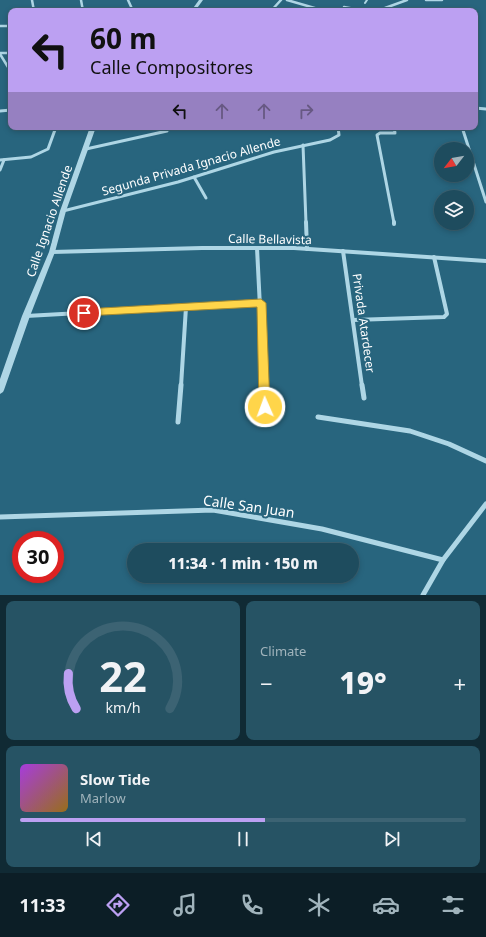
<!DOCTYPE html>
<html lang="en">
<head>
<meta charset="utf-8">
<style>
	body { margin:0; font-family:"Noto Sans",sans-serif; background:#265364; color:#f1f3f6; height:100vh; display:flex; flex-direction:column; font-size:15px; white-space:nowrap }
	* { box-sizing:border-box; margin:0 }
	p { font-size:13px; color:#a1b4bc }
	.icon { flex:none; width:22px; height:22px; fill:none; stroke:currentColor; stroke-width:2; stroke-linecap:round; stroke-linejoin:round }
	.map { position:relative; height:595px; overflow:hidden }
	.side { display:flex; flex-direction:column; gap:6px; padding:6px; background:#102a34; flex:1 }
	.side>* { flex:none }
	.top-card { position:absolute; left:8px; top:8px; width:470px; height:122px; border-radius:8px; box-shadow:0 2px 6px #0003,0 0 0 1px #3c6373; background:#bca0f2; color:#111; overflow:hidden }
	.needle { width:26px; rotate:239deg }
	.controls { position:absolute; left:434px; top:142px; display:grid; gap:8px }
	.controls a { display:grid; place-items:center; width:40px; height:40px; border-radius:50%; background:#1e4c5e; box-shadow:0 2px 6px #0003,0 0 0 1px #3c6373; font-size:20px }
	.speed { position:absolute; left:12px; top:531px; display:flex; gap:8px; font-size:20px; font-weight:700; text-align:center }
	.speed>* { display:grid; place-content:center; width:52px; height:52px; border-radius:50%; background:#1e4c5e; box-shadow:0 2px 6px #0003,0 0 0 1px #3c6373; line-height:1 }
	.speed .limit { border:6px solid #d22; background:#fff; color:#111 }
	.pin { position:absolute; display:grid; place-items:center; width:34px; height:34px; color:#fff; margin:-17px; border:2px solid #fff; border-radius:50%; box-shadow:0 1px 4px #0007 }
	.me { position:absolute; width:44px; margin:-22px; rotate:358deg; stroke-linejoin:round; filter:drop-shadow(0 0 3px #0008) }
	.turn { display:flex; align-items:center; gap:14px; height:84px; padding:0 16px; font-size:18px }
	.turn .icon { width:52px; height:52px; stroke-width:2.5 }
	.turn b { display:block; font-size:28px; line-height:34px }
	.lanes { display:flex; align-items:center; height:38px; padding:0 16px; background:#0003; justify-content:center; gap:20px; direction:ltr }
	.lanes .off { opacity:.35 }
	.big { font-size:30px; font-weight:800; line-height:1.1 }
	.side .widget { flex:1; display:flex; flex-direction:column; justify-content:center; gap:6px; min-width:0; padding:0 14px; border-radius:8px; background:#265364 }
	.side .dial { align-items:center; gap:0 }
	.dial svg { height:104px; overflow:visible; fill:none; stroke:#3c6373; stroke-width:7; stroke-linecap:round; text-anchor:middle }
	.dial text { fill:#f1f3f6; stroke:none }
	.song { display:flex; align-items:center; gap:12px }
	.cover { width:48px; height:48px; border-radius:6px; background:linear-gradient(135deg,hsl(280 70% 55%),hsl(40 70% 35%)) }
	.played { height:4px; border-radius:2px; background:linear-gradient(90deg,#bca0f2 55%,#3c6373 55%) }
	.keys { display:flex; justify-content:space-around; direction:ltr }
	.heat { display:flex; justify-content:space-between; align-items:center; font-size:22px; direction:ltr }
	.side .tiles { flex:1; display:grid; gap:6px; grid-template-columns:1fr 1fr }
	.widget:last-child { grid-column:span 2 }
	.trip { position:absolute; left:127px; top:543px; width:232px; height:40px; border-radius:20px; background:#1e4c5e; box-shadow:0 2px 6px #0003,0 0 0 1px #3c6373; font-weight:800; line-height:40px; text-align:center }
	.tab-bar { display:flex; height:64px; justify-content:space-around; align-items:center; background:#0c1e26; color:#a1b4bc }
	.tab-bar .icon { width:28px; height:28px }
	.tab-bar .selected { color:#bca0f2 }
	.tab-bar b { font-size:18px; color:#f1f3f6 }
	.map>svg:first-child { display:block }
</style>
</head>
<body>
<div class="map">
<svg width="486" height="595" viewBox="0 0 486 595">
	<rect width="100%" height="100%" fill="#28657e"/>
	<g fill="none" stroke-linecap="round" stroke-linejoin="round">
		<path stroke="#aed6e5" stroke-width="2" d="M365,3L367,0"/>
		<g stroke="#aed6e5" stroke-width="2.5">
			<path d="M32,0L34,11"/>
			<path d="M81,0L83,11"/>
			<path d="M128,0L133,11"/>
			<path d="M287,0L325,11"/>
			<path d="M426,0H442"/>
			<path d="M344,7L366,11"/>
			<path d="M271,11L281,0"/>
			<path d="M381,11L385,8L407,0"/>
			<path d="M0,26H11"/>
			<path d="M0,53H11"/>
			<path d="M0,54L11,72"/>
		</g>
		<g stroke="#aed6e5" stroke-width="3">
			<path d="M475,108L486,109"/>
			<path d="M0,111L11,110"/>
			<path d="M462,127L486,202"/>
			<path d="M303,145L306,223"/>
			<path d="M86,149L167,131"/>
			<path d="M0,160L31,157L48,149L56,127"/>
			<path d="M0,170L4,160"/>
			<path d="M194,177L206,198"/>
			<path d="M63,211L178,182L274,152L330,140L339,135L338,127"/>
			<path d="M394,223L377,135L380,133H395L394,127"/>
		</g>
		<g stroke="#aed6e5" stroke-width="4">
			<path d="M306,222L307,249"/>
			<path d="M394,222V224"/>
			<path d="M257,248L264,386"/>
			<path d="M343,251L362,386"/>
			<path d="M52,252L202,248H294L486,261"/>
			<path d="M26,316L261,303"/>
			<path d="M353,320L444,317L447,314L434,257"/>
			<path d="M181,386L186,307"/>
		</g>
		<g stroke="#aed6e5" stroke-width="5">
			<path d="M264,385L265,407"/>
			<path d="M362,385L364,398"/>
			<path d="M318,417L410,431L449,444L486,461"/>
			<path d="M178,422L181,385"/>
			<path d="M0,517L213,510L322,529L443,560"/>
			<path d="M423,595L443,560L486,504"/>
		</g>
		<g fill="#aed6e5" fill-rule="evenodd">
			<path d="M199,0H203L195,11H191Z"/>
			<path d="M90,127H96L66,211L55,252L30,316L4,390L3,392L0,394V379L22,316L49,252L60,211Z"/>
		</g>
	</g>
	<path fill="#ffd54a" stroke="#a68a30" d="M261,299L266,303L270,407L269,411L265,412L261,411L259,407L257,307L84,316L79,313L84,309Z"/>
	<g text-anchor="middle" dominant-baseline="central" stroke-width="4" stroke-linejoin="round" paint-order="stroke">
		<g font-size="12" fill="#fff" stroke="#28657e">
			<text transform="translate(191 166) rotate(-16)">Segunda Privada Ignacio Allende</text>
			<text transform="translate(49 221) rotate(-71)">Calle Ignacio Allende</text>
			<text transform="translate(270 239) rotate(1)">Calle Bellavista</text>
			<text transform="translate(364 323) rotate(82)">Privada Atardecer</text>
		</g>
		<g font-size="14" fill="#fff" stroke="#28657e">
			<text transform="translate(249 506) rotate(8)">Calle San Juan</text>
		</g>
	</g>
</svg>
<div class="controls">
<a><svg class="needle" viewBox="-14 -14 28 28"><path d="M0-13l5 13h-10z" fill="#e53935"/><path d="M0 13l5-13h-10z" fill="#a1b4bc"/></svg></a>
<a><svg class="icon" aria-label="layers" viewBox="0 0 24 24"><path d="M12 4l9 5-9 5-9-5zM3 14l9 5 9-5"/></svg></a>
</div>
<div class="speed"><div class="limit">30</div></div>
<div class="pin" style="left:84px;top:313px;background:#d93025"><svg class="icon" aria-label="arrive" viewBox="0 0 24 24"><path d="M6 21V4h12l-3 4 3 4H6"/></svg></div>
<svg class="me" style="left:265px;top:407px" viewBox="-20 -20 40 40"><circle r="17" fill="#ffd54a" stroke="#fff" stroke-width="3"/><path d="M0-11L8 9 0 5-8 9z" fill="#fff"/></svg>
<div class="trip">11:34 · 1 min · 150 m</div>
<div class="top-card">
<div class="turn"><svg class="icon" aria-label="left" viewBox="0 0 24 24"><path d="M17 20v-9H6M10 6l-5 5 5 5"/></svg><div><b>60 m</b>Calle Compositores</div></div>
<div class="lanes"><svg class="icon" aria-label="left" viewBox="0 0 24 24"><path d="M17 20v-9H6M10 6l-5 5 5 5"/></svg><svg class="icon off" aria-label="ahead" viewBox="0 0 24 24"><path d="M12 20V5M6 11l6-6 6 6"/></svg><svg class="icon off" aria-label="ahead" viewBox="0 0 24 24"><path d="M12 20V5M6 11l6-6 6 6"/></svg><svg class="icon off" aria-label="right" viewBox="0 0 24 24"><path d="M7 20v-9h11M14 6l5 5-5 5"/></svg></div>
</div>
</div>
<section class="side">
<div class="tiles">
<div class="widget dial"><svg viewBox="0 0 100 80">
<path d="M14 69A42 42 0 1 1 86 69"/>
<path d="M14 69A42 42 0 0 1 8 42" stroke="#bca0f2"/>
<text x="50" y="56" font-size="32" font-weight="700">22</text>
<text x="50" y="72" font-size="11">km/h</text>
</svg></div>
<div class="widget"><p>Climate</p>
<div class="heat"><a>−</a><b class="big">19°</b><a>+</a></div>
</div>
<div class="widget">
<div class="song"><i class="cover"></i><div><b>Slow Tide</b><p>Marlow</p></div></div>
<div class="played"></div>
<div class="keys"><svg class="icon" aria-label="previous" viewBox="0 0 24 24"><path d="M18 5L8 12l10 7zM5 5v14"/></svg><svg class="icon" aria-label="pause" viewBox="0 0 24 24"><path d="M8 5v14M16 5v14"/></svg><svg class="icon" aria-label="next" viewBox="0 0 24 24"><path d="M6 5l10 7-10 7zM19 5v14"/></svg></div>
</div>
</div>
</section>
<nav class="tab-bar">
<b>11:33</b>
<svg class="icon selected" aria-label="directions" viewBox="0 0 24 24"><path d="M12 3l9 9-9 9-9-9zM9 14v-3h6M13 9l2 2-2 2"/></svg>
<svg class="icon" aria-label="music" viewBox="0 0 24 24"><path d="M9 18V5l10-2v13"/><circle cx="6" cy="18" r="3"/><circle cx="16" cy="16" r="3"/></svg>
<svg class="icon" aria-label="phone" viewBox="0 0 24 24"><path d="M5 4h4l2 5-3 2q2 4 5 5l2-3 5 2v4C11 20 4 13 5 4z"/></svg>
<svg class="icon" aria-label="climate" viewBox="0 0 24 24"><path d="M12 3v18M4 7l16 10M4 17L20 7"/></svg>
<svg class="icon" aria-label="car" viewBox="0 0 24 24"><path d="M5 17H2v-5l4-1 3-4h7l3 4 3 1v5h-3M9 17h6M6 11h13"/><circle cx="7" cy="17" r="2"/><circle cx="17" cy="17" r="2"/></svg>
<svg class="icon" aria-label="filters" viewBox="0 0 24 24"><path d="M4 7h16M4 17h16"/><circle cx="9" cy="7" r="2"/><circle cx="15" cy="17" r="2"/></svg>
</nav>
</body>
</html>
